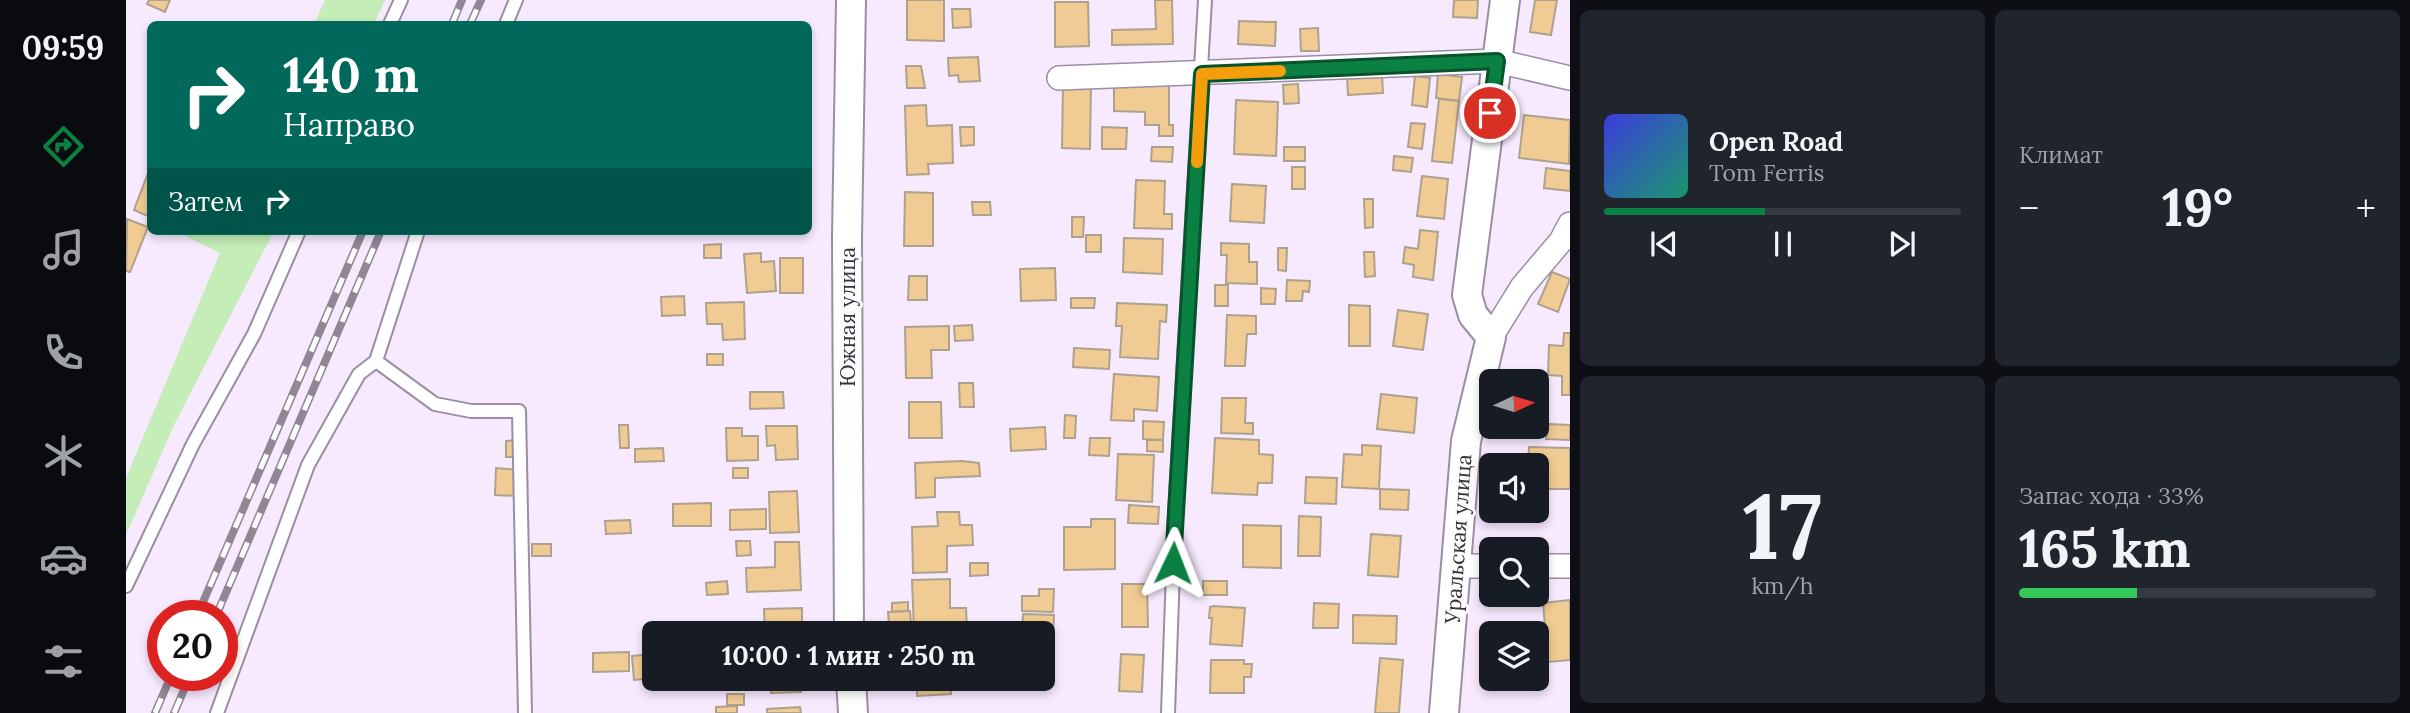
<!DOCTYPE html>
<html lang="ru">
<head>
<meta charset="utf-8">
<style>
	body { margin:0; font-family:Lora,serif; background:#20242c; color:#f1f3f6; height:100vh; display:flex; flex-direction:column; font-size:26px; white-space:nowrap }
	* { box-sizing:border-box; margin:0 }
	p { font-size:23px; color:#9ea1a6 }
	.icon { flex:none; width:38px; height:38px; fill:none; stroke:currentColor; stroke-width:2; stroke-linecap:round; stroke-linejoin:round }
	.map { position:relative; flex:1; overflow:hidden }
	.panel { display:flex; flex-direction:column; gap:10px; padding:10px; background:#0d0f14; width:840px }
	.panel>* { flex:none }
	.hud { position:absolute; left:21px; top:21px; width:665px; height:214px; border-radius:10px; box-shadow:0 4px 10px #0003; background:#00695c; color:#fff; overflow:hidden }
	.needle { width:46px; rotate:86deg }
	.tools { position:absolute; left:1353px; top:369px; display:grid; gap:14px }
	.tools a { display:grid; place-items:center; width:70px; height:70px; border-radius:10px; background:#171b24; box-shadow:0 4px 10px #0003; font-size:35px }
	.speed { position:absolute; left:21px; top:600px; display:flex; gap:14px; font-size:35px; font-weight:700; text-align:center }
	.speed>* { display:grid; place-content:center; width:91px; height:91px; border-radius:50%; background:#171b24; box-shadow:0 4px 10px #0003; line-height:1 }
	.speed .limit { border:10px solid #d22; background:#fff; color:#111 }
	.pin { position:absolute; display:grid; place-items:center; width:60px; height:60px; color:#fff; margin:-30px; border:4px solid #fff; border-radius:50%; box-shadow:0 2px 7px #0007 }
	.me { position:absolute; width:77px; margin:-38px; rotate:2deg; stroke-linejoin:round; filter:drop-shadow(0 0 5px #0008) }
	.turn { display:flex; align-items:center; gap:24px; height:147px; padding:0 21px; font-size:32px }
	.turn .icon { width:91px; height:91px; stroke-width:2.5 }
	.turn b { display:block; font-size:49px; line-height:60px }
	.then { display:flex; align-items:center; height:66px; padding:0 21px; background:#0003; gap:14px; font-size:26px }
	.big { font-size:52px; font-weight:800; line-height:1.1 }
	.panel .card { flex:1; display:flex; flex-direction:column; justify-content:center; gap:10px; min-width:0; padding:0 24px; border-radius:10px; background:#20242c }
	.panel .dial { align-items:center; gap:0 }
	.dial b { font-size:91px; line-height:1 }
	.song { display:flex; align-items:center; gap:21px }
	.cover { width:84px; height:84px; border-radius:10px; background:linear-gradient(135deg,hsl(240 70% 55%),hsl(160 70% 35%)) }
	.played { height:7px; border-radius:4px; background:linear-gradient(90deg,#0b8043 45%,#363941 45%) }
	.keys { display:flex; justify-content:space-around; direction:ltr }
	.heat { display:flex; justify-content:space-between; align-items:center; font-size:38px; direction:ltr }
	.charge { height:10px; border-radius:5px; background:linear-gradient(90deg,#34c759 33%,#363941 0) }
	.panel .tiles { flex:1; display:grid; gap:10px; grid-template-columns:repeat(2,1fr) }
	.trip { position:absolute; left:516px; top:621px; width:413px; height:70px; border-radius:10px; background:#171b24; box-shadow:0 4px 10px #0003; font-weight:800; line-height:70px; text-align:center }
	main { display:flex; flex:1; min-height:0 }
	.tab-bar { display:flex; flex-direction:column; width:126px; justify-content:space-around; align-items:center; background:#090b0e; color:#9ea1a6 }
	.tab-bar .icon { width:49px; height:49px }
	.tab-bar .active { color:#0b8043 }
	.tab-bar b { font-size:32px; color:#f1f3f6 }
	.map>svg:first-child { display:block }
</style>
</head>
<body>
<main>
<nav class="tab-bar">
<b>09:59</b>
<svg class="icon active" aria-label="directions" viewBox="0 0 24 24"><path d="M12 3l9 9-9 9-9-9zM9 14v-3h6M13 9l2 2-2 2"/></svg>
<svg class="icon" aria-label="music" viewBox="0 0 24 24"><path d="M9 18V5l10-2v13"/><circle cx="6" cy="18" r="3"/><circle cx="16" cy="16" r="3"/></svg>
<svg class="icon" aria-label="phone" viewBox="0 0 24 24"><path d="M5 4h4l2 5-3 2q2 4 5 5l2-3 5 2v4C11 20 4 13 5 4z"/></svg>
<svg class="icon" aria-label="climate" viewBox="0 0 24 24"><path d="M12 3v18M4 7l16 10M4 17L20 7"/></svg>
<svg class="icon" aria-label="car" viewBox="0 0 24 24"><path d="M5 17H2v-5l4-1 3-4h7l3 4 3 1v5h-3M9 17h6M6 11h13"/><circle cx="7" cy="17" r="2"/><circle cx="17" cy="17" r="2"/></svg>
<svg class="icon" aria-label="filters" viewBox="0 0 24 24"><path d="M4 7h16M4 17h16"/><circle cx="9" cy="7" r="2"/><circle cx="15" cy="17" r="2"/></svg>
</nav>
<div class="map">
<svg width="1444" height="713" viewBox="0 0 1444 713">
	<rect width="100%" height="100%" fill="#f7e9fe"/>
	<g fill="#c5edb8">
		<path d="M199,0H259L248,24H188Z"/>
		<path d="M49,231H148L48,425L0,535V478L94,253Z"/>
	</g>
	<g fill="#f0cb93" stroke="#aea18d" stroke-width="2">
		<path d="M23,0H44L39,12L21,4Z"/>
		<path d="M781,0H818V41L781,40Z"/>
		<path d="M1029,0H1046L1047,44L986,45V30L1030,29Z"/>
		<path d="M1328,0H1352L1351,18L1327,17Z"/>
		<path d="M1409,0H1431L1425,35L1404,32Z"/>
		<path d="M929,2H962L963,46L929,47Z"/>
		<path d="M826,9H844L845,27L827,28Z"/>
		<path d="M1113,21L1150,22L1149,46L1112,44Z"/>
		<path d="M1192,28L1193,51H1175L1174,29Z"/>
		<path d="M852,57L854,81L833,82L832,75L823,76L822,58Z"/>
		<path d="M780,66H795L799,88H781Z"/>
		<path d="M1256,74L1257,93L1222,95L1221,76Z"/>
		<path d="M1312,74L1336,77L1333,101L1310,98Z"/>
		<path d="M1289,76L1304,78L1301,107L1286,105Z"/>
		<path d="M937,84H965L964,149L936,148Z"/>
		<path d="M988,84H1043V125H1047V136H1033V125H1019V112L988,111Z"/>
		<path d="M1172,84L1173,103L1158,104L1157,85Z"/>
		<path d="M1313,99L1333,101L1326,163L1306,161Z"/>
		<path d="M1110,100L1152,102L1150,156L1108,154Z"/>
		<path d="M800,105L801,126L826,125L827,163L802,164L803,174L781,175L779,106Z"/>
		<path d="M1398,115L1444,120L1443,164L1393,158Z"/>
		<path d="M1285,123L1299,124L1296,149L1282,147Z"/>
		<path d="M834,127H848V145L835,146Z"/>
		<path d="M976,127L1001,128L1000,149H976Z"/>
		<path d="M1026,147H1047L1046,162L1025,161Z"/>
		<rect x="1158" y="147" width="21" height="14"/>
		<path d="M1268,156L1287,158L1285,172L1267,170Z"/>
		<rect x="1166" y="167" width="13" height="22"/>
		<path d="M24,168V217L8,210Z"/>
		<path d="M1420,168L1444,171V191L1418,188Z"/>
		<path d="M1296,176L1322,179L1318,219L1291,216Z"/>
		<path d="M1010,180L1039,181L1038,214H1046V229L1008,228Z"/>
		<path d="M1106,184L1140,186L1138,223L1104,221Z"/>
		<path d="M779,192L807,193V246H778Z"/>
		<path d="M1238,199H1247V227L1239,228Z"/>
		<path d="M846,202H864L865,215H847Z"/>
		<path d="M946,217H958L957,237H946Z"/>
		<path d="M1,219L22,227L4,272L0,271Z"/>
		<path d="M1294,230L1312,232L1307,280L1287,277L1288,265L1277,263L1279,247L1292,249Z"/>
		<rect x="960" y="235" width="15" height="17"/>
		<path d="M998,238L1037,239L1036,274L997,272Z"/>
		<path d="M1095,243L1123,244V262H1131V284L1100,283L1101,255H1095Z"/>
		<path d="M595,244V258H578V245Z"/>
		<path d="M1152,248H1161L1160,271L1152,270Z"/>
		<path d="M1238,252H1248L1249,276L1239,277Z"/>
		<path d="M635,253V262L648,261L650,291L621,293L618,254Z"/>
		<rect x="654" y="258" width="23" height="35"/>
		<path d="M929,268L930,300L895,301L894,269Z"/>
		<path d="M1426,272L1444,279L1432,312L1412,304Z"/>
		<path d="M783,276H801V300H782Z"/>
		<path d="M1161,280L1184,281L1183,292L1177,291L1176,301H1160Z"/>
		<rect x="1089" y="285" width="13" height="21"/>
		<path d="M1135,288L1150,289L1149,304H1135Z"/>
		<path d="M558,296L559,315L536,316L535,297Z"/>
		<path d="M945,298H969L968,308H945Z"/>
		<path d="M618,302L619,339L597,340L596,324H581L580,303Z"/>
		<path d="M991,303L1041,305L1040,322L1034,321L1032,359L994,357L996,326H990Z"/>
		<path d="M1223,305L1244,306V346H1223Z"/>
		<path d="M1272,310L1302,314L1297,350L1267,346Z"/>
		<path d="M1101,315L1130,316V334H1121L1119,366H1099Z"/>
		<path d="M846,325L847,340L829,341L828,326Z"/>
		<path d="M823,326V350H805L806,378H780L779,327Z"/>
		<path d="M1438,333H1444V395H1436V376L1422,375L1423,345L1437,346Z"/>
		<path d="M948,348L984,350L983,369L947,367Z"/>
		<rect x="581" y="354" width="16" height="11"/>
		<path d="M988,374L1033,377L1031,411L1008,409V421L985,420Z"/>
		<path d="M833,383H847L848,407H834Z"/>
		<path d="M624,392H657L658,408L624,409Z"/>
		<path d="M1255,394L1291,398L1288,433L1251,429Z"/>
		<path d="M1096,398H1120L1119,423H1127V434L1095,433Z"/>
		<path d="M783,402H815L816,438H783Z"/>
		<path d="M939,415L950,416L949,438H938Z"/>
		<path d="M1017,421L1038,422L1037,440L1017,439Z"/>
		<path d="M1422,424L1444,425V440L1420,439Z"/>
		<path d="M493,425H502L503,448H494Z"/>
		<path d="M640,426H671L672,459L650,460L649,445L641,446Z"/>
		<path d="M919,427L920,449L885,451L884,429Z"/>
		<path d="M600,428H616V436H632V460L601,461Z"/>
		<path d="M964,438H984L983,456L963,455Z"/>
		<path d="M1089,438L1133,440V454L1147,455L1146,483H1132L1131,495L1086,493Z"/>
		<path d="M391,440V457H380V441Z"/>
		<path d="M1021,440H1037V452L1021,451Z"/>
		<path d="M1236,445L1255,446L1253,489L1216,487L1218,454L1236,455Z"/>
		<path d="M1403,447L1444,448V489H1417L1416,517L1375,516V511H1410V466H1390V461L1402,462Z"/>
		<path d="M537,448L538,461L509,462V449Z"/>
		<path d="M992,454L1028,455L1026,502L990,500Z"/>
		<path d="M836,461L853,463L854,476L809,478V497L790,498L789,463Z"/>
		<path d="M370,468L393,470L392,496L369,495Z"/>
		<rect x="607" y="468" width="15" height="10"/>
		<path d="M1180,477L1211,478L1210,504L1179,503Z"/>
		<path d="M1254,489L1283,490L1282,510L1254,509Z"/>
		<path d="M671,491L673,532L644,533L643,492Z"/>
		<path d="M585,503V526H547V504Z"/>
		<path d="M1003,505L1033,507L1032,524L1002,523Z"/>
		<path d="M640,509V529L604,530V510Z"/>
		<path d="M811,512H833L834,525H846L847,545L821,546V572L787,573L786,527L812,526Z"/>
		<path d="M1173,516L1195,517L1194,556H1172Z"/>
		<path d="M965,519H989V569L938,570V527H965Z"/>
		<path d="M504,520L505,533L480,534L479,521Z"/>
		<path d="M1117,525L1155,526V568L1117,567Z"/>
		<path d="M1245,534L1275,536L1272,577L1242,575Z"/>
		<path d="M610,541H624L625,555L611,556Z"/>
		<path d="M649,542H673L675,590L621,592L620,568L649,567Z"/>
		<rect x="406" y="544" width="19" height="12"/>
		<path d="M844,563H862V575L844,576Z"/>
		<path d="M824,579V608H840L841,629L788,631L786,580Z"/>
		<path d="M601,581L602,594L581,595L580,583Z"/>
		<rect x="1077" y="581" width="24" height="14"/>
		<path d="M996,584H1021L1022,627H996Z"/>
		<path d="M913,589H928L927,612L896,611V596H913Z"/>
		<path d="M1444,600V660L1422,662L1417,603Z"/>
		<path d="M782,602V611L766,612V603Z"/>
		<path d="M1188,603L1213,604L1212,628H1187Z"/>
		<path d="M1087,606L1119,608L1116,646L1084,644L1086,618H1083L1084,607Z"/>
		<path d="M676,608V634H639L638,609Z"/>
		<path d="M784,611L785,624L763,625L762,612Z"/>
		<path d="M897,614L928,615L927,640H917V634H896Z"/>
		<path d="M1227,615L1271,616L1270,644L1227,643Z"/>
		<path d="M503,652V671L467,672V653Z"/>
		<path d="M527,654L528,678L508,680L506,656Z"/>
		<path d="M995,654L1018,655L1016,692L993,691Z"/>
		<path d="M1254,658L1277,660L1273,713H1249Z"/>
		<path d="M1085,660H1118V664H1126L1125,677H1118V693H1084Z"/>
		<path d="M645,679H675V692L645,693Z"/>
		<path d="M791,679H825V694L791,696Z"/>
		<rect x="601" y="694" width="17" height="11"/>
		<path d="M611,706V713H590V707Z"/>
		<path d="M674,707L675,713H641V709Z"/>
	</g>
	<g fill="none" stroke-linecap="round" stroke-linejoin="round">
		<g stroke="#9b8ea2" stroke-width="16">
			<g id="service">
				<path d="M264,24L275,0"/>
				<path d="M380,24L390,0"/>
				<path d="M292,231L250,361L309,404L345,411H393L399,713"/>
				<path d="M0,586L67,444L128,334L173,231"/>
				<path d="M91,713L182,465L233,374L250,361"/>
				<path d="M1042,713L1049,513L1079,0"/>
			</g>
		</g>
		<g stroke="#9b8ea2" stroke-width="26">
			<g id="minor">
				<path d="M933,78L1371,61L1444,78"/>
				<path d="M1365,337L1396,287L1435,241L1444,224"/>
				<path d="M1331,566H1365"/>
				<path d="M1410,566H1444"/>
			</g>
		</g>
		<g stroke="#9b8ea2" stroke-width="32">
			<g id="tertiary">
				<path d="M723,634L721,237L725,0"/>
				<path d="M725,679L727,713"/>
				<path d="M1318,713L1340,441L1365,337L1347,315L1341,295L1379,0"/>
			</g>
		</g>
		<use href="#service" stroke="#fff" stroke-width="12"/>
		<use href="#minor" stroke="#fff" stroke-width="23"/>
		<use href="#tertiary" stroke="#fff" stroke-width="28"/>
		<g stroke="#908694" stroke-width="8">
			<g id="rail">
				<path d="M326,24L336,0"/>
				<path d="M344,24L355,0"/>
				<path d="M71,616L237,231"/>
				<path d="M90,616L255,231"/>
				<path d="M29,713L45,676"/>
				<path d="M48,713L64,676"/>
			</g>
		</g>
		<use href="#rail" stroke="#fcfcfc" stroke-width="5" stroke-dasharray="16" stroke-linecap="butt"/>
	</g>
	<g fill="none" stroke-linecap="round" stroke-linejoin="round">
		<g stroke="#07532c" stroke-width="18">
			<path id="route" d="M1047,563L1076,74L1371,61L1364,113"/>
		</g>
		<use href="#route" stroke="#0b8043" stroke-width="12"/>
		<path stroke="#f59e0b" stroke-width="12" d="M1071,162L1076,74L1154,71"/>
	</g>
	<g text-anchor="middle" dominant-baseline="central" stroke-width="6" stroke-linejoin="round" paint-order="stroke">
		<g font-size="21" fill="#38323a" stroke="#fcfcfc">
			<text transform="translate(721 317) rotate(-90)">Южная улица</text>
			<text transform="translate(1332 539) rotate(-86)">Уральская улица</text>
		</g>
	</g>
</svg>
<div class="tools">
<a><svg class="needle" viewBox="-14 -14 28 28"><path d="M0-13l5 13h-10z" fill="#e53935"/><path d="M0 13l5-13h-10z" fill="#9ea1a6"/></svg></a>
<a><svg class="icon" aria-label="sound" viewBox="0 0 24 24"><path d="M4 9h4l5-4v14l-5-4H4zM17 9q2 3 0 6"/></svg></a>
<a><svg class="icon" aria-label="search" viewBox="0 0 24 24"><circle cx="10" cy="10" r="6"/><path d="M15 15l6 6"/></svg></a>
<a><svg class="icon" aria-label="layers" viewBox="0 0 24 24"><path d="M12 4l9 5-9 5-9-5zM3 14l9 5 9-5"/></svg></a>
</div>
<div class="speed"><div class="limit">20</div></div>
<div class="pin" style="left:1364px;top:113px;background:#d93025"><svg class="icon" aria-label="arrive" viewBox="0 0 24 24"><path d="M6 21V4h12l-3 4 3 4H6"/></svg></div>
<svg class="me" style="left:1047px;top:563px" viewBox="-20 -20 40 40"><path d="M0-17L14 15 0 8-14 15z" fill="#0b8043" stroke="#fff" stroke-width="4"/></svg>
<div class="trip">10:00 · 1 мин · 250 m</div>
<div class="hud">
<div class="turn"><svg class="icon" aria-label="right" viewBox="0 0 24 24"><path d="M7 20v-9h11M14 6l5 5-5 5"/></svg><div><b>140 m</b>Направо</div></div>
<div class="then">Затем<svg class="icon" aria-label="right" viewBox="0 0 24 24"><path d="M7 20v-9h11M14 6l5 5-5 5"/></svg></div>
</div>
</div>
<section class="panel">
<div class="tiles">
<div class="card">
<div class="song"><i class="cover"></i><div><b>Open Road</b><p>Tom Ferris</p></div></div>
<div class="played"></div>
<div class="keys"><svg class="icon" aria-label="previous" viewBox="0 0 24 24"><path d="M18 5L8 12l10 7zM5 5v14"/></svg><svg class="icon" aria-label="pause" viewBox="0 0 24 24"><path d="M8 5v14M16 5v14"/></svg><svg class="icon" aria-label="next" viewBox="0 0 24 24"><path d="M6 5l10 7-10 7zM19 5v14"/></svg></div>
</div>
<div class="card"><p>Климат</p>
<div class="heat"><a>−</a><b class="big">19°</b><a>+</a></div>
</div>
<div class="card dial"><b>17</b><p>km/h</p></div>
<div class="card"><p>Запас хода · 33%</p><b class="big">165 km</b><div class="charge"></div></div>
</div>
</section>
</main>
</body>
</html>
